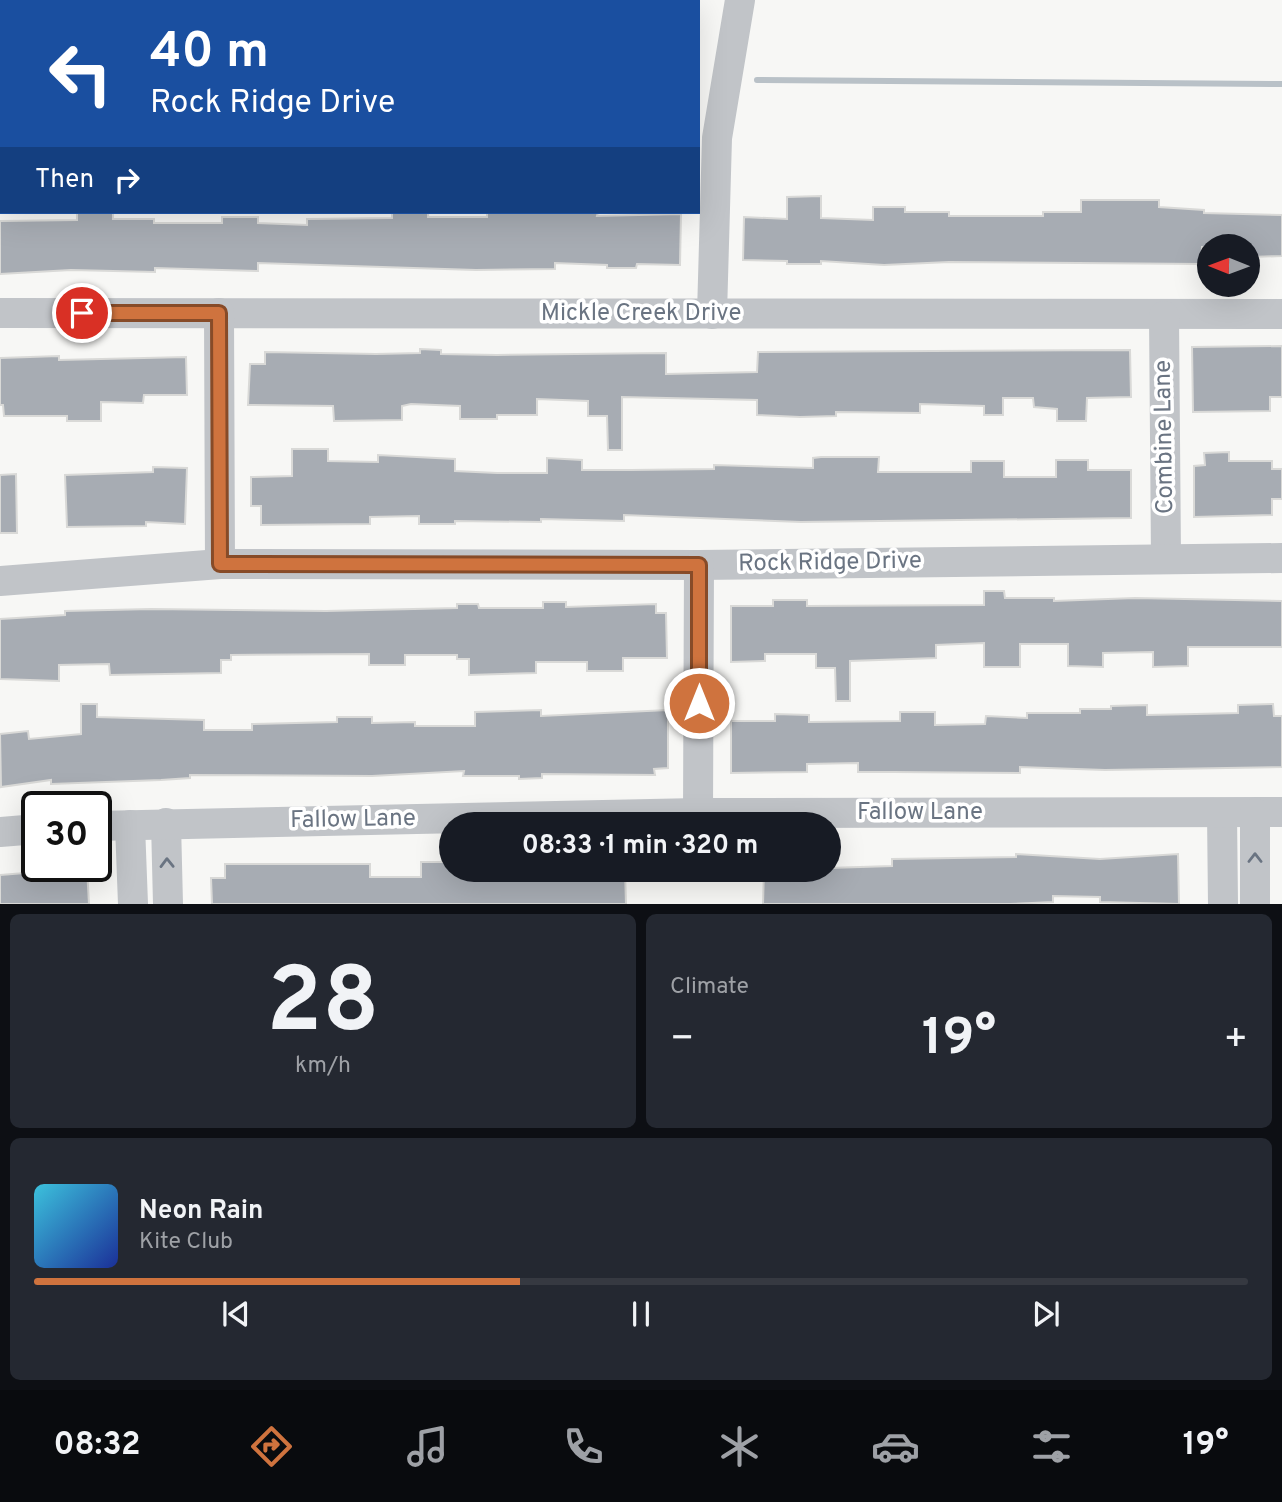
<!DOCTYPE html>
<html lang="en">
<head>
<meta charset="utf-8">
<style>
	body { margin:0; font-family:Overpass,sans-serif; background:#242831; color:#f1f3f6; height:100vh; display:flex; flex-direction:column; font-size:26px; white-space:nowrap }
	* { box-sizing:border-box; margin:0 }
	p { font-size:23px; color:#9ea1a6 }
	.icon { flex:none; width:38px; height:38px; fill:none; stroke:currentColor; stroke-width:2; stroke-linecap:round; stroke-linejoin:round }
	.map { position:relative; height:904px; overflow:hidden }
	.details { display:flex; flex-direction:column; gap:10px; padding:10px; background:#0d0f14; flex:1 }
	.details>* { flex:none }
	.banner { position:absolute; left:0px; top:0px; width:700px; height:214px; box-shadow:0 7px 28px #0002; background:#1a4fa0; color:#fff; overflow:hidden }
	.needle { width:46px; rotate:271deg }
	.buttons { position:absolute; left:1197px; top:234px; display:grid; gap:14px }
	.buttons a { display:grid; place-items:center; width:63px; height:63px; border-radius:50%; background:#171b24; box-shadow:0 7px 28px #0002; font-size:35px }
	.speed { position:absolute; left:21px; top:791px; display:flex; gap:14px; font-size:35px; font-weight:700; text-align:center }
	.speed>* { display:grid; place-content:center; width:91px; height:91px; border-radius:50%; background:#171b24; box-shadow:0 7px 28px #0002; line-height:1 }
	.speed .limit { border:4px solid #111; border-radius:10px; background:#fff; color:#111 }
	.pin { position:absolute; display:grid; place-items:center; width:60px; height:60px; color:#fff; margin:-30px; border:4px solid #fff; border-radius:50%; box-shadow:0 2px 7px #0007 }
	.me { position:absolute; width:77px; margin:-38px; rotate:0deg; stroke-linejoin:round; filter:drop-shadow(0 0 5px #0008) }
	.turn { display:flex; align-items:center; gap:24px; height:147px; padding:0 35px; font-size:32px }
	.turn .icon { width:91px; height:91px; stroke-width:2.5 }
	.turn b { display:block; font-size:49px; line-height:60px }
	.then { display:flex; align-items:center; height:66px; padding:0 35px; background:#0003; gap:14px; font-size:26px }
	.big { font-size:52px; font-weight:700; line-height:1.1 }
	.details .widget { flex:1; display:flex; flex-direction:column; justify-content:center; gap:10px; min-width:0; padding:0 24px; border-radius:10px; background:#242831 }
	.details .dial { align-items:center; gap:0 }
	.dial b { font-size:91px; line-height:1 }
	.song { display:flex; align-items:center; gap:21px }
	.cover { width:84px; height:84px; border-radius:10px; background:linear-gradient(135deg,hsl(190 70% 55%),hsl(230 70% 35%)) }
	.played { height:7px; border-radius:4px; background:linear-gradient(90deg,#cf733e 40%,#363941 40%) }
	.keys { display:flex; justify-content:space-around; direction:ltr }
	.heat { display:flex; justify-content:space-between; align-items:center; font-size:38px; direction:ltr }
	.details .tiles { flex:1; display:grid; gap:10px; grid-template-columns:1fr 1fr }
	.widget:last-child { grid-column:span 2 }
	.trip { position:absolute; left:439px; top:812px; width:402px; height:70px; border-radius:35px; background:#171b24; box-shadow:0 7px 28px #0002; font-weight:700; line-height:70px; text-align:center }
	.tab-bar { display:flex; height:112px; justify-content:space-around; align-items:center; background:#090b0e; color:#9ea1a6 }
	.tab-bar .icon { width:49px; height:49px }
	.tab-bar .current { color:#cf733e }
	.tab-bar b { font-size:32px; color:#f1f3f6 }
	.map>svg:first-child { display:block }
</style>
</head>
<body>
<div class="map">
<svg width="1282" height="904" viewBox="0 0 1282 904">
	<rect width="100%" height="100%" fill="#f7f7f5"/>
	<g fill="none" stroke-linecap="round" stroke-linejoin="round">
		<g stroke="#b9c1c7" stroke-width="6">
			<path d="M757,80L1282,84"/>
			<path d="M0,93H2"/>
		</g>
	</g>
	<g fill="#a7acb3" stroke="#d9d9d7" stroke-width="2">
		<path d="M821,196V218L873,220V207H905V212H949V216H1043V212H1081V200H1159V207L1204,210V213L1282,215V256L1250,257V247H1202L1201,264L949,262L884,265L821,261V264H787V261L743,260L744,217L787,219V197Z"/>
		<path d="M77,212H113V219H154V223H222V217H258V223L307,225V219L392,218V212H428V217H487V212H598L597,216L681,214L680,265L637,264L636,268H607V265L555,263V269L476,270L258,263V271L155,268V272L71,270L0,274V221L77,220Z"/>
		<path d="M1282,346V397H1270V411L1193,412L1192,347Z"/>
		<path d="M420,349L441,350V354L497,355L666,353V374L757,372L758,352L1130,350L1131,397L1087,398L1086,421H1057V409L1034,407L1033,398H1003V415H984V406L920,404V413L836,412V416L800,417L757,415V400L622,397V450H608L607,416H588V401L537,399V415H497V419H460V406L411,404L402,406V420L334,421L333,406L248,405L250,364H265V352L376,354L420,353Z"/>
		<path d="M59,356V360L186,357L187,395H144L143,403L101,402V421H67V416H4L3,405H0V358Z"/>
		<path d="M292,449H328V461L378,462V455L455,459V471L497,473H547V458L582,460V470H631L714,469V465L813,468V458L821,457H879L878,472H971V461H1004V477H1056V460H1088V470H1131V518L801,522L624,515V521L541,519V522L455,521V524H419V516L370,517V524L261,525V506H251V477L292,476Z"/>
		<path d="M1229,452V461H1272V469H1282V499H1272V515L1194,517V466L1205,465L1204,453Z"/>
		<path d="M153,467L187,468L185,524L146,522V526L67,527L65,475L153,472Z"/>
		<path d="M16,474L17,533H0V475Z"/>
		<path d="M984,591H1004L1005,598H1054V601L1135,598L1282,601V647H1188V666L1153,667V652L1103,653V667L1068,666V644H1020V667H984V643L936,645V658L850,661V701H836L835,668H816V654H765V661L731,662V606H773V600H807V606L984,605Z"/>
		<path d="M543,602H566V607L656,604V613H666L667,658H623V671H587V662H536V673L469,675V659H457V655H405V665H369V654L231,655V660H221V673L110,675L109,664L59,665V681L0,679V619L65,615V611L151,609L326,611L457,608V604H478L479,608H543Z"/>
		<path d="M81,704H97V717L204,720V730H252V724L337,722V717H372V723L415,722V726H475V712L541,710V716L668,710V768L654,769L655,775L542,774V778L519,779V776H463L464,771L372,776L190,775V778L161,780L51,784V780L1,787L0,734L28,731L29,739L81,734Z"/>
		<path d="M1273,704L1274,716H1282V767L1105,770L1020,767V773L893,772H858V763L807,764V772L731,773V721H775V714L809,715V722L900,721V712H935V725L985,724L986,716L1027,718V713H1080V709H1111V706L1147,705V715L1196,714L1238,713V705Z"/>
		<path d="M1016,854L1100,859L1178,854L1179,904L1100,902V897L1053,896V902L1010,904H763L764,870L892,866V859L1016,857Z"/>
		<path d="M421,862H452V870H625L626,904H212L211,878H225V864H370V877H421Z"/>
		<path d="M87,868L89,904H0V875Z"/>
	</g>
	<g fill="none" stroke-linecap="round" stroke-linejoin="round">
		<g stroke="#c1c4c8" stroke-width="30">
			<path d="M0,313L1282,314"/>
			<path d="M219,313L220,564"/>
			<path d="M712,314L717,138L740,0"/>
			<path d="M1164,316L1166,558"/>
			<path d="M0,581L220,564L699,565L1282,558"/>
			<path d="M698,813L699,565"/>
			<path d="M1222,813L1223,904"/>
			<path d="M166,823L168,904"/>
			<path d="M130,825L133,904"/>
			<path d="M96,826L698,813L1282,812"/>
			<path d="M0,832L37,829"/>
			<path d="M1255,904V813"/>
		</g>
	</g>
	<defs><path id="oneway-chevron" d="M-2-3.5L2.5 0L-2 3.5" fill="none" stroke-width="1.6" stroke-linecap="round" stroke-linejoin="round" transform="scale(1.75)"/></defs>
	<g stroke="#6a7482">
		<use href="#oneway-chevron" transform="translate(1255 858) rotate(-90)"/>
		<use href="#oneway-chevron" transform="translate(167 863) rotate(-91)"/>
	</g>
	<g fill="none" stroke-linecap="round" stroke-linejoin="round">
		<g stroke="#874b28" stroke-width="18">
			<path id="route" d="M82,313H219L220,564L699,565V703"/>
		</g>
		<use href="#route" stroke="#cf733e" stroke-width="12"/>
	</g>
	<g text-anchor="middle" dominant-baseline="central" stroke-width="7" stroke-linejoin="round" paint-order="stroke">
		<g font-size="24" fill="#6a7482" stroke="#fff">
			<text x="641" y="314">Mickle Creek Drive</text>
			<text transform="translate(1165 437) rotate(-91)">Combine Lane</text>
			<text transform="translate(830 563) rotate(-1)">Rock Ridge Drive</text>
			<text x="920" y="813">Fallow Lane</text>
			<text transform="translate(353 820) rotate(-1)">Fallow Lane</text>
		</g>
	</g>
</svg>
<div class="buttons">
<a><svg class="needle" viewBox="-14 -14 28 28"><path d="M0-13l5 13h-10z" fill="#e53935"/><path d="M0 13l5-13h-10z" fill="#9ea1a6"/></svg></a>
</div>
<div class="speed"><div class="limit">30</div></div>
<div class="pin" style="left:82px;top:313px;background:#d93025"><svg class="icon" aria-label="arrive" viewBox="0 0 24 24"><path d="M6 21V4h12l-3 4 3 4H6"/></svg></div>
<svg class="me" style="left:699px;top:703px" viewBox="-20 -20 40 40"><circle r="17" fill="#cf733e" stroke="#fff" stroke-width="3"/><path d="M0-11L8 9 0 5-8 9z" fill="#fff"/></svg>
<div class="trip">08:33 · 1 min · 320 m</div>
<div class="banner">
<div class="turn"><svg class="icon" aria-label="left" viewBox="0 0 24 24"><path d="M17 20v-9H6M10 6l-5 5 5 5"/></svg><div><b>40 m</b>Rock Ridge Drive</div></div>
<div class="then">Then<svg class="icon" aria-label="right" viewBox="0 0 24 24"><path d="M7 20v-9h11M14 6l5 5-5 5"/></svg></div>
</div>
</div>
<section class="details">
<div class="tiles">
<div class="widget dial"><b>28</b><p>km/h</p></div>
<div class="widget"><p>Climate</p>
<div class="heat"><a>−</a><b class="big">19°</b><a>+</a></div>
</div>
<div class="widget">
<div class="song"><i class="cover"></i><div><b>Neon Rain</b><p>Kite Club</p></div></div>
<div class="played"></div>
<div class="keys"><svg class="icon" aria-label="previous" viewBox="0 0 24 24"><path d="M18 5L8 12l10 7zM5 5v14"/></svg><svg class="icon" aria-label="pause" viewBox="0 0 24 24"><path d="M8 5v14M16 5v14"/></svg><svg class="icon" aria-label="next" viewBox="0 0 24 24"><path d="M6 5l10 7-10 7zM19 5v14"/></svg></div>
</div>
</div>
</section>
<nav class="tab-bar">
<b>08:32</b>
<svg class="icon current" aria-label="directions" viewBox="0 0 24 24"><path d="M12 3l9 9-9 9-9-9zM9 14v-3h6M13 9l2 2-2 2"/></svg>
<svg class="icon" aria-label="music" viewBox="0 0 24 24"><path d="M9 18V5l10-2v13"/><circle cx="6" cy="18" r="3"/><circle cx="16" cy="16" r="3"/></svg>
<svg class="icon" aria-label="phone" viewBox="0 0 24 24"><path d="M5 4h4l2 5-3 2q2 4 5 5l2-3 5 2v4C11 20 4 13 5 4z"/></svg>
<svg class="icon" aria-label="climate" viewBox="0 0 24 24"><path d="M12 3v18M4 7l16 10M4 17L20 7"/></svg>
<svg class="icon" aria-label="car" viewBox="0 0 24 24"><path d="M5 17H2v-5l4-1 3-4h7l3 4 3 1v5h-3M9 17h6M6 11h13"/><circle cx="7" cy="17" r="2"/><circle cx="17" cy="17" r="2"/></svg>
<svg class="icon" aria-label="filters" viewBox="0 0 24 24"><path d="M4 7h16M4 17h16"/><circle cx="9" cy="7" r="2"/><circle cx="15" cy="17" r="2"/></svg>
<b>19°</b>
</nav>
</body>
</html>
